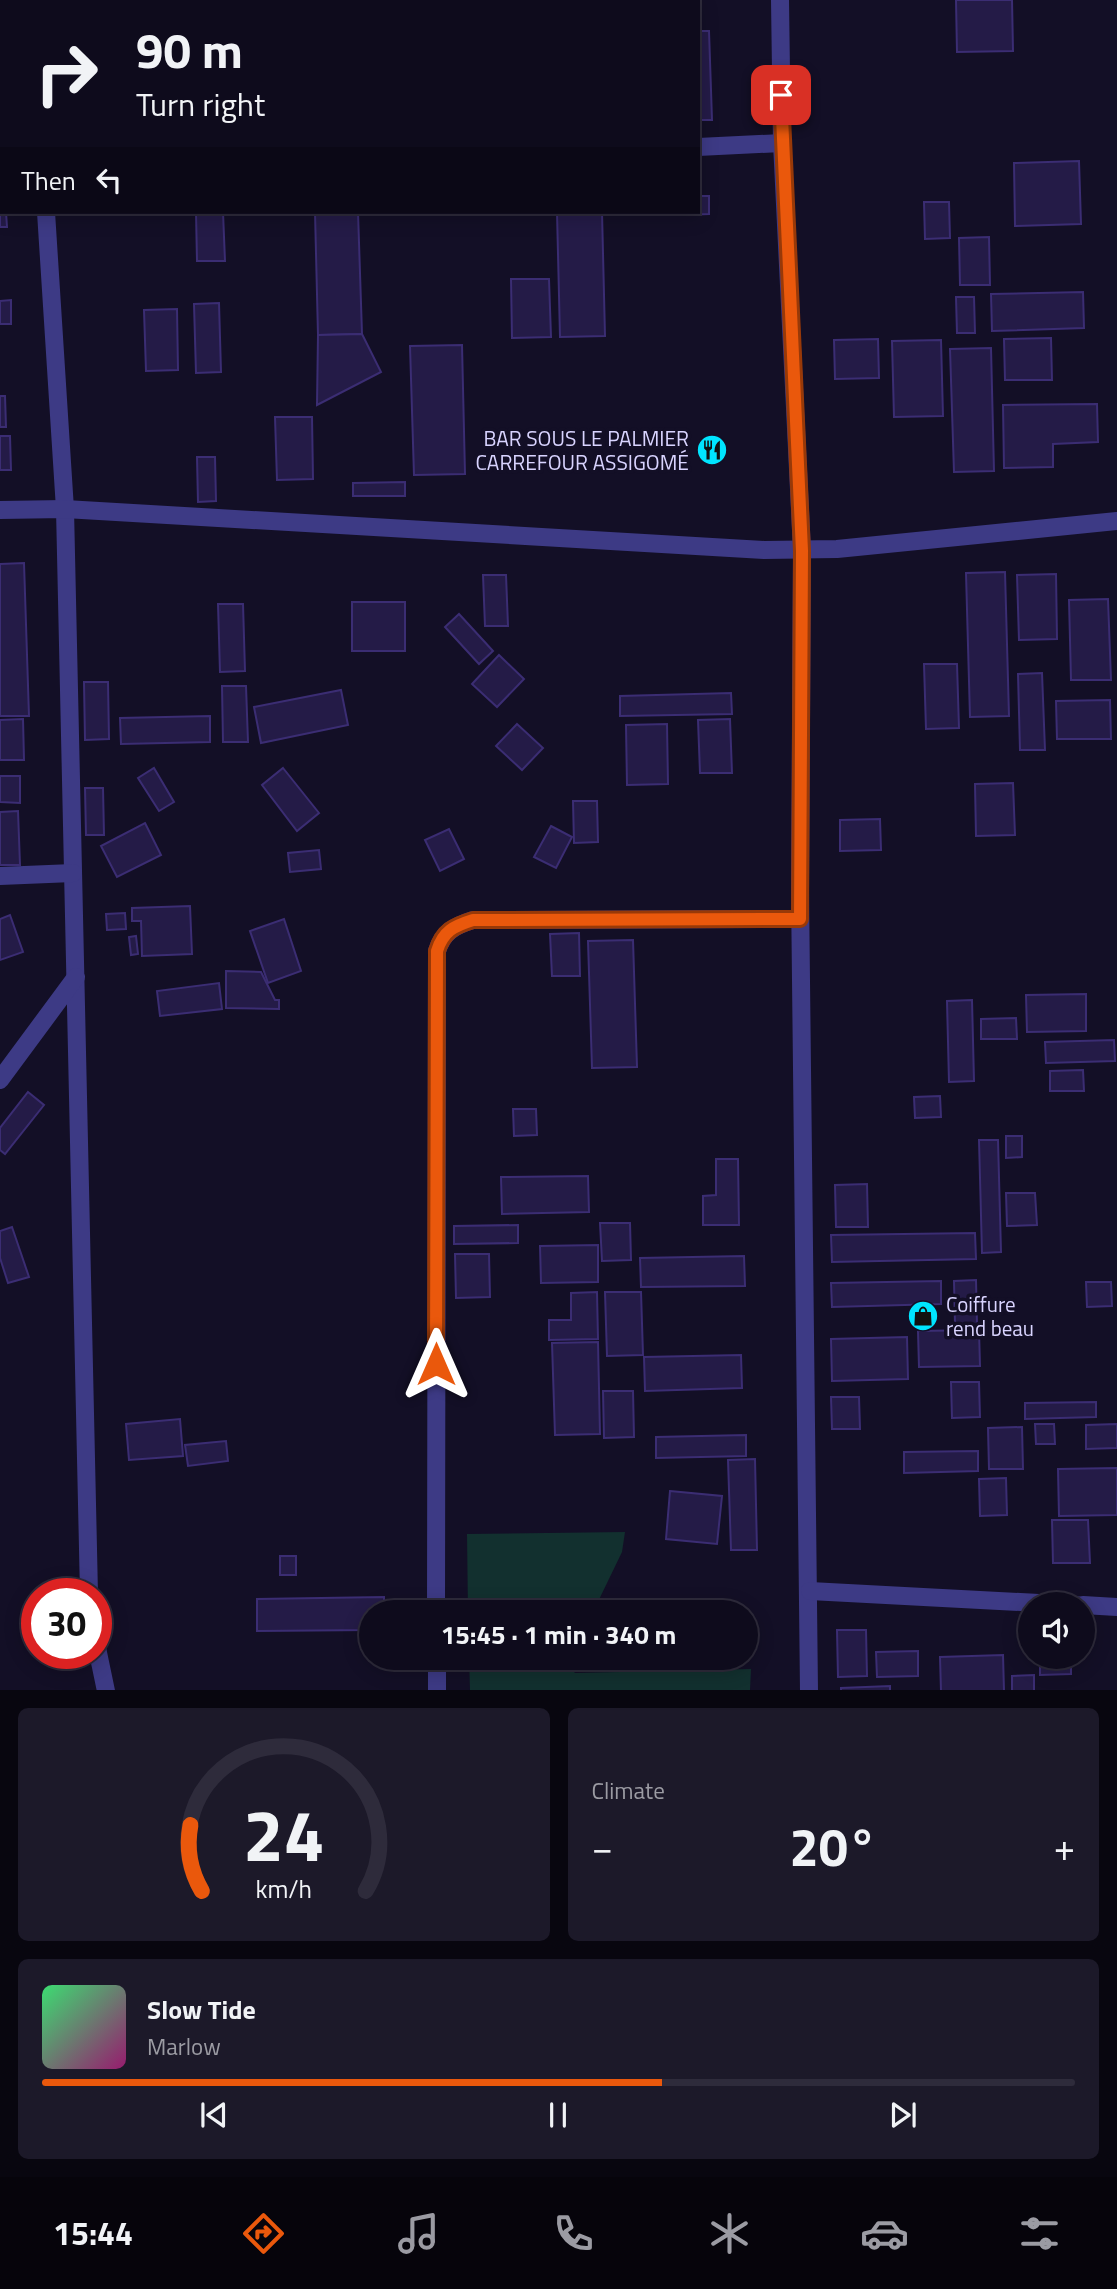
<!DOCTYPE html>
<html lang="en">
<head>
<meta charset="utf-8">
<style>
	body { margin:0; font-family:"Titillium Web",sans-serif; background:#1c1929; color:#f1f3f6; height:100vh; display:flex; flex-direction:column; font-size:26px; white-space:nowrap }
	* { box-sizing:border-box; margin:0 }
	p { font-size:23px; color:#9b9ba3 }
	.icon { flex:none; width:38px; height:38px; fill:none; stroke:currentColor; stroke-width:2; stroke-linecap:round; stroke-linejoin:round }
	.map { position:relative; height:1690px; overflow:hidden }
	.side { display:flex; flex-direction:column; gap:18px; padding:18px; background:#08060f; flex:1 }
	.side>* { flex:none }
	.banner { position:absolute; left:0px; top:0px; width:700px; height:214px; box-shadow:0 4px 18px #0003,0 0 0 2px #2e2b3b; background:#0e0b1c; color:#f1f3f6; overflow:hidden }
	.buttons { position:absolute; left:1018px; top:1592px; display:grid; gap:14px }
	.buttons a { display:grid; place-items:center; width:77px; height:77px; border-radius:50%; background:#0e0b1c; box-shadow:0 4px 18px #0003,0 0 0 2px #2e2b3b; font-size:35px }
	.speed { position:absolute; left:21px; top:1578px; display:flex; gap:14px; font-size:35px; font-weight:700; text-align:center }
	.speed>* { display:grid; place-content:center; width:91px; height:91px; border-radius:50%; background:#0e0b1c; box-shadow:0 4px 18px #0003,0 0 0 2px #2e2b3b; line-height:1 }
	.speed .limit { border:10px solid #d22; background:#fff; color:#111 }
	.pin { position:absolute; display:grid; place-items:center; width:60px; height:60px; color:#fff; margin:-30px; border-radius:14px; box-shadow:0 4px 10px #0006 }
	.me { position:absolute; width:77px; margin:-38px; rotate:0deg; stroke-linejoin:round; filter:drop-shadow(0 0 5px #0008) }
	.turn { display:flex; align-items:center; gap:24px; height:147px; padding:0 21px; font-size:32px }
	.turn .icon { width:91px; height:91px; stroke-width:2.5 }
	.turn b { display:block; font-size:49px; line-height:60px }
	.then { display:flex; align-items:center; height:66px; padding:0 21px; background:#0003; gap:14px; font-size:26px }
	.big { font-size:52px; font-weight:700; line-height:1.1 }
	.side .card { flex:1; display:flex; flex-direction:column; justify-content:center; gap:10px; min-width:0; padding:0 24px; border-radius:10px; background:#1c1929 }
	.side .dial { align-items:center; gap:0 }
	.dial svg { height:182px; overflow:visible; fill:none; stroke:#2e2b3b; stroke-width:7; stroke-linecap:round; text-anchor:middle }
	.dial text { fill:#f1f3f6; stroke:none }
	.song { display:flex; align-items:center; gap:21px }
	.cover { width:84px; height:84px; border-radius:10px; background:linear-gradient(135deg,hsl(140 70% 55%),hsl(320 70% 35%)) }
	.played { height:7px; border-radius:4px; background:linear-gradient(90deg,#ea580c 60%,#2e2b3b 60%) }
	.keys { display:flex; justify-content:space-around; direction:ltr }
	.heat { display:flex; justify-content:space-between; align-items:center; font-size:38px; direction:ltr }
	.side .tiles { flex:1; display:grid; gap:18px; grid-template-columns:1fr 1fr }
	.card:last-child { grid-column:span 2 }
	.trip { position:absolute; left:359px; top:1600px; width:399px; height:70px; border-radius:35px; background:#0e0b1c; box-shadow:0 4px 18px #0003,0 0 0 2px #2e2b3b; font-weight:700; line-height:70px; text-align:center }
	.menu { display:flex; height:112px; justify-content:space-around; align-items:center; background:#06040b; color:#9b9ba3 }
	.menu .icon { width:49px; height:49px }
	.menu .selected { color:#ea580c }
	.menu b { font-size:32px; color:#f1f3f6 }
	.map>svg:first-child { display:block }
</style>
</head>
<body>
<div class="map">
<svg width="1117" height="1691" viewBox="0 0 1117 1691">
	<rect width="100%" height="100%" fill="#130f26"/>
	<g fill="#12302f">
		<path d="M625,1532L622,1552L593,1612H468L467,1534Z"/>
		<path d="M469,1657H569L566,1663L575,1673L751,1669L750,1690H470Z"/>
	</g>
	<g fill="#241b47" stroke="#3b2d73" stroke-width="2">
		<rect x="459" y="0" width="35" height="2"/>
		<rect x="596" y="0" width="39" height="2"/>
		<path d="M956,0H1012L1013,51L957,52Z"/>
		<path d="M698,31H709L712,120H698Z"/>
		<path d="M1079,161L1081,224L1015,226L1014,163Z"/>
		<path d="M698,196H709V214L684,215V212H698Z"/>
		<path d="M924,202H949L950,238L925,239Z"/>
		<path d="M0,204L2,212H6L7,227H0Z"/>
		<path d="M196,212H223L225,261H197Z"/>
		<path d="M315,212H358L362,334L318,335Z"/>
		<path d="M557,212H602L605,336L560,337Z"/>
		<path d="M989,237L990,285H960L959,238Z"/>
		<path d="M511,279H549L551,337L512,338Z"/>
		<path d="M1083,292L1084,328L992,331L991,294Z"/>
		<path d="M956,297H974L975,333H957Z"/>
		<path d="M11,300V324H0V301Z"/>
		<path d="M219,303L221,372L196,373L194,304Z"/>
		<path d="M177,309L178,370L146,371L144,310Z"/>
		<path d="M362,334L381,372L317,405L318,335Z"/>
		<path d="M1051,338L1052,380H1005L1004,339Z"/>
		<path d="M878,339L879,378L835,379L834,340Z"/>
		<path d="M941,340L943,416L894,417L892,341Z"/>
		<path d="M462,345L465,474L414,475L410,346Z"/>
		<path d="M991,348L994,471L954,472L950,349Z"/>
		<path d="M0,396H5L6,427H0Z"/>
		<path d="M1097,404L1098,442L1053,444V467L1004,468L1003,405Z"/>
		<path d="M275,417H312L313,479L277,480Z"/>
		<path d="M0,436H10L11,470H0Z"/>
		<path d="M197,457H215L216,501L198,502Z"/>
		<path d="M405,482V496H353V483Z"/>
		<path d="M24,563L29,716H0V564Z"/>
		<path d="M1005,572L1009,716L970,717L966,573Z"/>
		<path d="M1056,574L1057,639L1019,640L1017,575Z"/>
		<path d="M483,575H506L508,626H485Z"/>
		<path d="M1108,599L1111,680H1071L1069,600Z"/>
		<rect x="352" y="602" width="53" height="49"/>
		<path d="M218,604H243L245,671L220,672Z"/>
		<path d="M459,614L493,651L479,664L445,627Z"/>
		<path d="M499,655L524,679L497,707L472,684Z"/>
		<path d="M924,664H957L959,728L926,729Z"/>
		<path d="M1042,673L1045,750H1020L1018,674Z"/>
		<path d="M84,682H108L109,739L85,740Z"/>
		<path d="M222,686H246L248,742H223Z"/>
		<path d="M341,690L348,725L261,743L254,707Z"/>
		<path d="M731,693L732,714L620,716V696Z"/>
		<path d="M1110,700L1111,739H1057L1056,701Z"/>
		<path d="M210,716V742L121,744L120,718Z"/>
		<path d="M23,719L24,760H0V720Z"/>
		<path d="M730,719L732,773H700L698,720Z"/>
		<path d="M517,724L543,748L522,770L496,746Z"/>
		<path d="M667,724L668,784L627,785L626,725Z"/>
		<path d="M154,768L174,802L159,811L138,778Z"/>
		<path d="M283,768L319,813L297,831L262,785Z"/>
		<path d="M0,776H20V803L0,802Z"/>
		<path d="M1013,783L1015,835L976,836L975,784Z"/>
		<path d="M85,788H103L104,835H86Z"/>
		<path d="M573,801H597L598,842L574,843Z"/>
		<path d="M18,811L20,865H0V812Z"/>
		<path d="M880,819L881,850L840,851V820Z"/>
		<path d="M145,823L161,855L117,877L101,846Z"/>
		<path d="M551,826L572,837L556,868L534,857Z"/>
		<path d="M449,829L464,859L440,871L425,840Z"/>
		<path d="M319,850L321,869L290,872L288,853Z"/>
		<path d="M190,906L192,954L142,956L141,921H132V908Z"/>
		<path d="M125,913L126,929L107,930L106,914Z"/>
		<path d="M10,915L23,952L0,960V919Z"/>
		<path d="M284,919L301,971L268,983L250,931Z"/>
		<path d="M579,933L580,976H552L550,934Z"/>
		<path d="M136,936L138,954L131,955L129,937Z"/>
		<path d="M633,940L637,1067L592,1068L588,941Z"/>
		<path d="M226,971L261,972L275,1000H279V1009L226,1008Z"/>
		<path d="M219,983L222,1009L160,1016L157,991Z"/>
		<path d="M1086,994V1031L1027,1032L1026,995Z"/>
		<path d="M972,1000L974,1081L949,1082L947,1001Z"/>
		<path d="M1016,1018L1017,1039H981V1019Z"/>
		<path d="M1114,1040L1115,1061L1046,1063L1045,1042Z"/>
		<path d="M1083,1070L1084,1091H1050V1071Z"/>
		<path d="M28,1092L44,1105L5,1154L0,1150V1128Z"/>
		<path d="M940,1096L941,1117L915,1118L914,1097Z"/>
		<path d="M513,1109H536L537,1135L514,1136Z"/>
		<path d="M1006,1136H1022V1157L1006,1158Z"/>
		<path d="M979,1140H998L1001,1252L982,1253Z"/>
		<path d="M716,1159H738L739,1225H703V1196L716,1195Z"/>
		<path d="M588,1176L589,1212L502,1214L501,1177Z"/>
		<path d="M867,1184L868,1227H836L835,1185Z"/>
		<path d="M1006,1193H1035L1037,1225L1007,1226Z"/>
		<path d="M600,1223H630L631,1260L602,1261Z"/>
		<path d="M518,1225V1243L454,1244V1226Z"/>
		<path d="M12,1227L29,1277L8,1283L0,1258V1231Z"/>
		<path d="M975,1233L976,1259L832,1262L831,1235Z"/>
		<path d="M598,1245V1282L541,1283L540,1246Z"/>
		<path d="M455,1254H489L490,1297L456,1298Z"/>
		<path d="M744,1256L745,1286L641,1287L640,1258Z"/>
		<path d="M976,1280L977,1324H955L954,1281Z"/>
		<path d="M941,1281V1304L832,1307L831,1283Z"/>
		<path d="M1086,1282H1111L1112,1306L1087,1307Z"/>
		<path d="M597,1292L598,1339L549,1340V1320H571V1293Z"/>
		<path d="M605,1292H641L643,1355L607,1356Z"/>
		<path d="M979,1330L980,1366L919,1367L918,1331Z"/>
		<path d="M907,1337L908,1379L832,1381L831,1339Z"/>
		<path d="M598,1342L600,1434L555,1435L552,1343Z"/>
		<path d="M741,1355L742,1388L645,1391L644,1357Z"/>
		<path d="M951,1382H979L980,1417L952,1418Z"/>
		<path d="M603,1391H633L634,1437L604,1438Z"/>
		<path d="M831,1397H859L860,1429H832Z"/>
		<path d="M1096,1402V1417L1025,1419V1403Z"/>
		<path d="M180,1419L183,1456L129,1460L126,1424Z"/>
		<path d="M1035,1424H1054L1055,1444H1036Z"/>
		<path d="M1117,1424V1448L1086,1449V1425Z"/>
		<path d="M1022,1427L1023,1469H989L988,1428Z"/>
		<path d="M746,1435V1456L656,1458V1437Z"/>
		<path d="M226,1441L228,1461L188,1466L185,1445Z"/>
		<path d="M978,1451V1471L904,1473V1452Z"/>
		<path d="M755,1459L757,1550H731L728,1460Z"/>
		<path d="M1117,1468V1515L1059,1516L1058,1469Z"/>
		<path d="M1006,1478L1007,1515L980,1516L979,1479Z"/>
		<path d="M670,1491L722,1496L717,1544L666,1539Z"/>
		<path d="M1052,1520H1088L1090,1563H1053Z"/>
		<rect x="280" y="1556" width="16" height="19"/>
		<path d="M384,1597V1608H401V1612H371V1630L257,1631V1599Z"/>
		<path d="M837,1630H866L867,1676L838,1677Z"/>
		<path d="M918,1651V1676L877,1677L876,1652Z"/>
		<path d="M1003,1655L1004,1691H941L940,1657Z"/>
		<path d="M1040,1657H1071V1674L1040,1675Z"/>
		<path d="M1034,1675V1691H1012V1676Z"/>
		<path d="M890,1686V1691H841V1688Z"/>
	</g>
	<g fill="none" stroke-linecap="round" stroke-linejoin="round">
		<g stroke="#3d3a85" stroke-width="18">
			<path d="M34,0V2"/>
			<path d="M780,0L782,143L802,551L800,891L809,1691"/>
			<path d="M698,147L782,143"/>
			<path d="M0,181H2"/>
			<path d="M46,212L65,509L89,1594"/>
			<path d="M0,510L65,509L764,550L837,549L1117,521"/>
			<path d="M0,876L73,873"/>
			<path d="M0,1080L76,977"/>
			<path d="M810,1591L1076,1605"/>
			<path d="M1083,1605L1117,1607"/>
			<path d="M436,1612L437,951C443,932 454,926 473,920L800,919"/>
			<path d="M96,1643L106,1691"/>
			<path d="M437,1657V1691"/>
		</g>
	</g>
	<g fill="none" stroke-linecap="round" stroke-linejoin="round">
		<g stroke="#983908" stroke-width="18">
			<path id="route" d="M436,1364L437,951C443,931 454,926 473,920L800,919L802,551L781,95"/>
		</g>
		<use href="#route" stroke="#ea580c" stroke-width="12"/>
	</g>
	<defs>
		<g id="restaurant-disc" transform="scale(1.575)"><circle r="9.5" fill="#00e5ff" stroke="#130f26"/><path d="M-5-6h1v4h1v-4h1v4h1v-4h1v5L-1.5 .5V6h-2V.5L-5-1ZM5-6V6H3V1.5H1.5Q1.5-4 5-6Z" fill="#111"/></g>
		<g id="shop-disc" transform="scale(1.575)"><circle r="9.5" fill="#00e5ff" stroke="#130f26"/><path d="M-5-2.5h2.3a2.7 3.5 0 0 1 5.4 0H5L5.5 6h-11ZM-1.5-2.5h3a1.5 2.3 0 0 0-3 0Z" fill="#111"/></g>
	</defs>
	<g fill-rule="evenodd">
		<use href="#restaurant-disc" x="712" y="450"/>
		<use href="#shop-disc" x="923" y="1316"/>
	</g>
	<g text-anchor="middle" dominant-baseline="central" stroke-width="7" stroke-linejoin="round" paint-order="stroke">
		<g font-size="21" fill="#d9d4ff" stroke="#130f26" text-anchor="end">
			<text x="689" y="438">BAR SOUS LE PALMIER<tspan x="689" dy="24">CARREFOUR ASSIGOMÉ</tspan></text>
			<text x="946" y="1304" text-anchor="start">Coiffure<tspan x="946" dy="24">rend beau</tspan></text>
		</g>
	</g>
</svg>
<div class="buttons">
<a><svg class="icon" aria-label="sound" viewBox="0 0 24 24"><path d="M4 9h4l5-4v14l-5-4H4zM17 9q2 3 0 6"/></svg></a>
</div>
<div class="speed"><div class="limit">30</div></div>
<div class="pin" style="left:781px;top:95px;background:#d93025"><svg class="icon" aria-label="arrive" viewBox="0 0 24 24"><path d="M6 21V4h12l-3 4 3 4H6"/></svg></div>
<svg class="me" style="left:436px;top:1364px" viewBox="-20 -20 40 40"><path d="M0-17L14 15 0 8-14 15z" fill="#ea580c" stroke="#fff" stroke-width="4"/></svg>
<div class="trip">15:45 · 1 min · 340 m</div>
<div class="banner">
<div class="turn"><svg class="icon" aria-label="right" viewBox="0 0 24 24"><path d="M7 20v-9h11M14 6l5 5-5 5"/></svg><div><b>90 m</b>Turn right</div></div>
<div class="then">Then<svg class="icon" aria-label="left" viewBox="0 0 24 24"><path d="M17 20v-9H6M10 6l-5 5 5 5"/></svg></div>
</div>
</div>
<section class="side">
<div class="tiles">
<div class="card dial"><svg viewBox="0 0 100 80">
<path d="M14 69A42 42 0 1 1 86 69"/>
<path d="M14 69A42 42 0 0 1 9 40" stroke="#ea580c"/>
<text x="50" y="56" font-size="32" font-weight="700">24</text>
<text x="50" y="72" font-size="11">km/h</text>
</svg></div>
<div class="card"><p>Climate</p>
<div class="heat"><a>−</a><b class="big">20°</b><a>+</a></div>
</div>
<div class="card">
<div class="song"><i class="cover"></i><div><b>Slow Tide</b><p>Marlow</p></div></div>
<div class="played"></div>
<div class="keys"><svg class="icon" aria-label="previous" viewBox="0 0 24 24"><path d="M18 5L8 12l10 7zM5 5v14"/></svg><svg class="icon" aria-label="pause" viewBox="0 0 24 24"><path d="M8 5v14M16 5v14"/></svg><svg class="icon" aria-label="next" viewBox="0 0 24 24"><path d="M6 5l10 7-10 7zM19 5v14"/></svg></div>
</div>
</div>
</section>
<nav class="menu">
<b>15:44</b>
<svg class="icon selected" aria-label="directions" viewBox="0 0 24 24"><path d="M12 3l9 9-9 9-9-9zM9 14v-3h6M13 9l2 2-2 2"/></svg>
<svg class="icon" aria-label="music" viewBox="0 0 24 24"><path d="M9 18V5l10-2v13"/><circle cx="6" cy="18" r="3"/><circle cx="16" cy="16" r="3"/></svg>
<svg class="icon" aria-label="phone" viewBox="0 0 24 24"><path d="M5 4h4l2 5-3 2q2 4 5 5l2-3 5 2v4C11 20 4 13 5 4z"/></svg>
<svg class="icon" aria-label="climate" viewBox="0 0 24 24"><path d="M12 3v18M4 7l16 10M4 17L20 7"/></svg>
<svg class="icon" aria-label="car" viewBox="0 0 24 24"><path d="M5 17H2v-5l4-1 3-4h7l3 4 3 1v5h-3M9 17h6M6 11h13"/><circle cx="7" cy="17" r="2"/><circle cx="17" cy="17" r="2"/></svg>
<svg class="icon" aria-label="filters" viewBox="0 0 24 24"><path d="M4 7h16M4 17h16"/><circle cx="9" cy="7" r="2"/><circle cx="15" cy="17" r="2"/></svg>
</nav>
</body>
</html>
